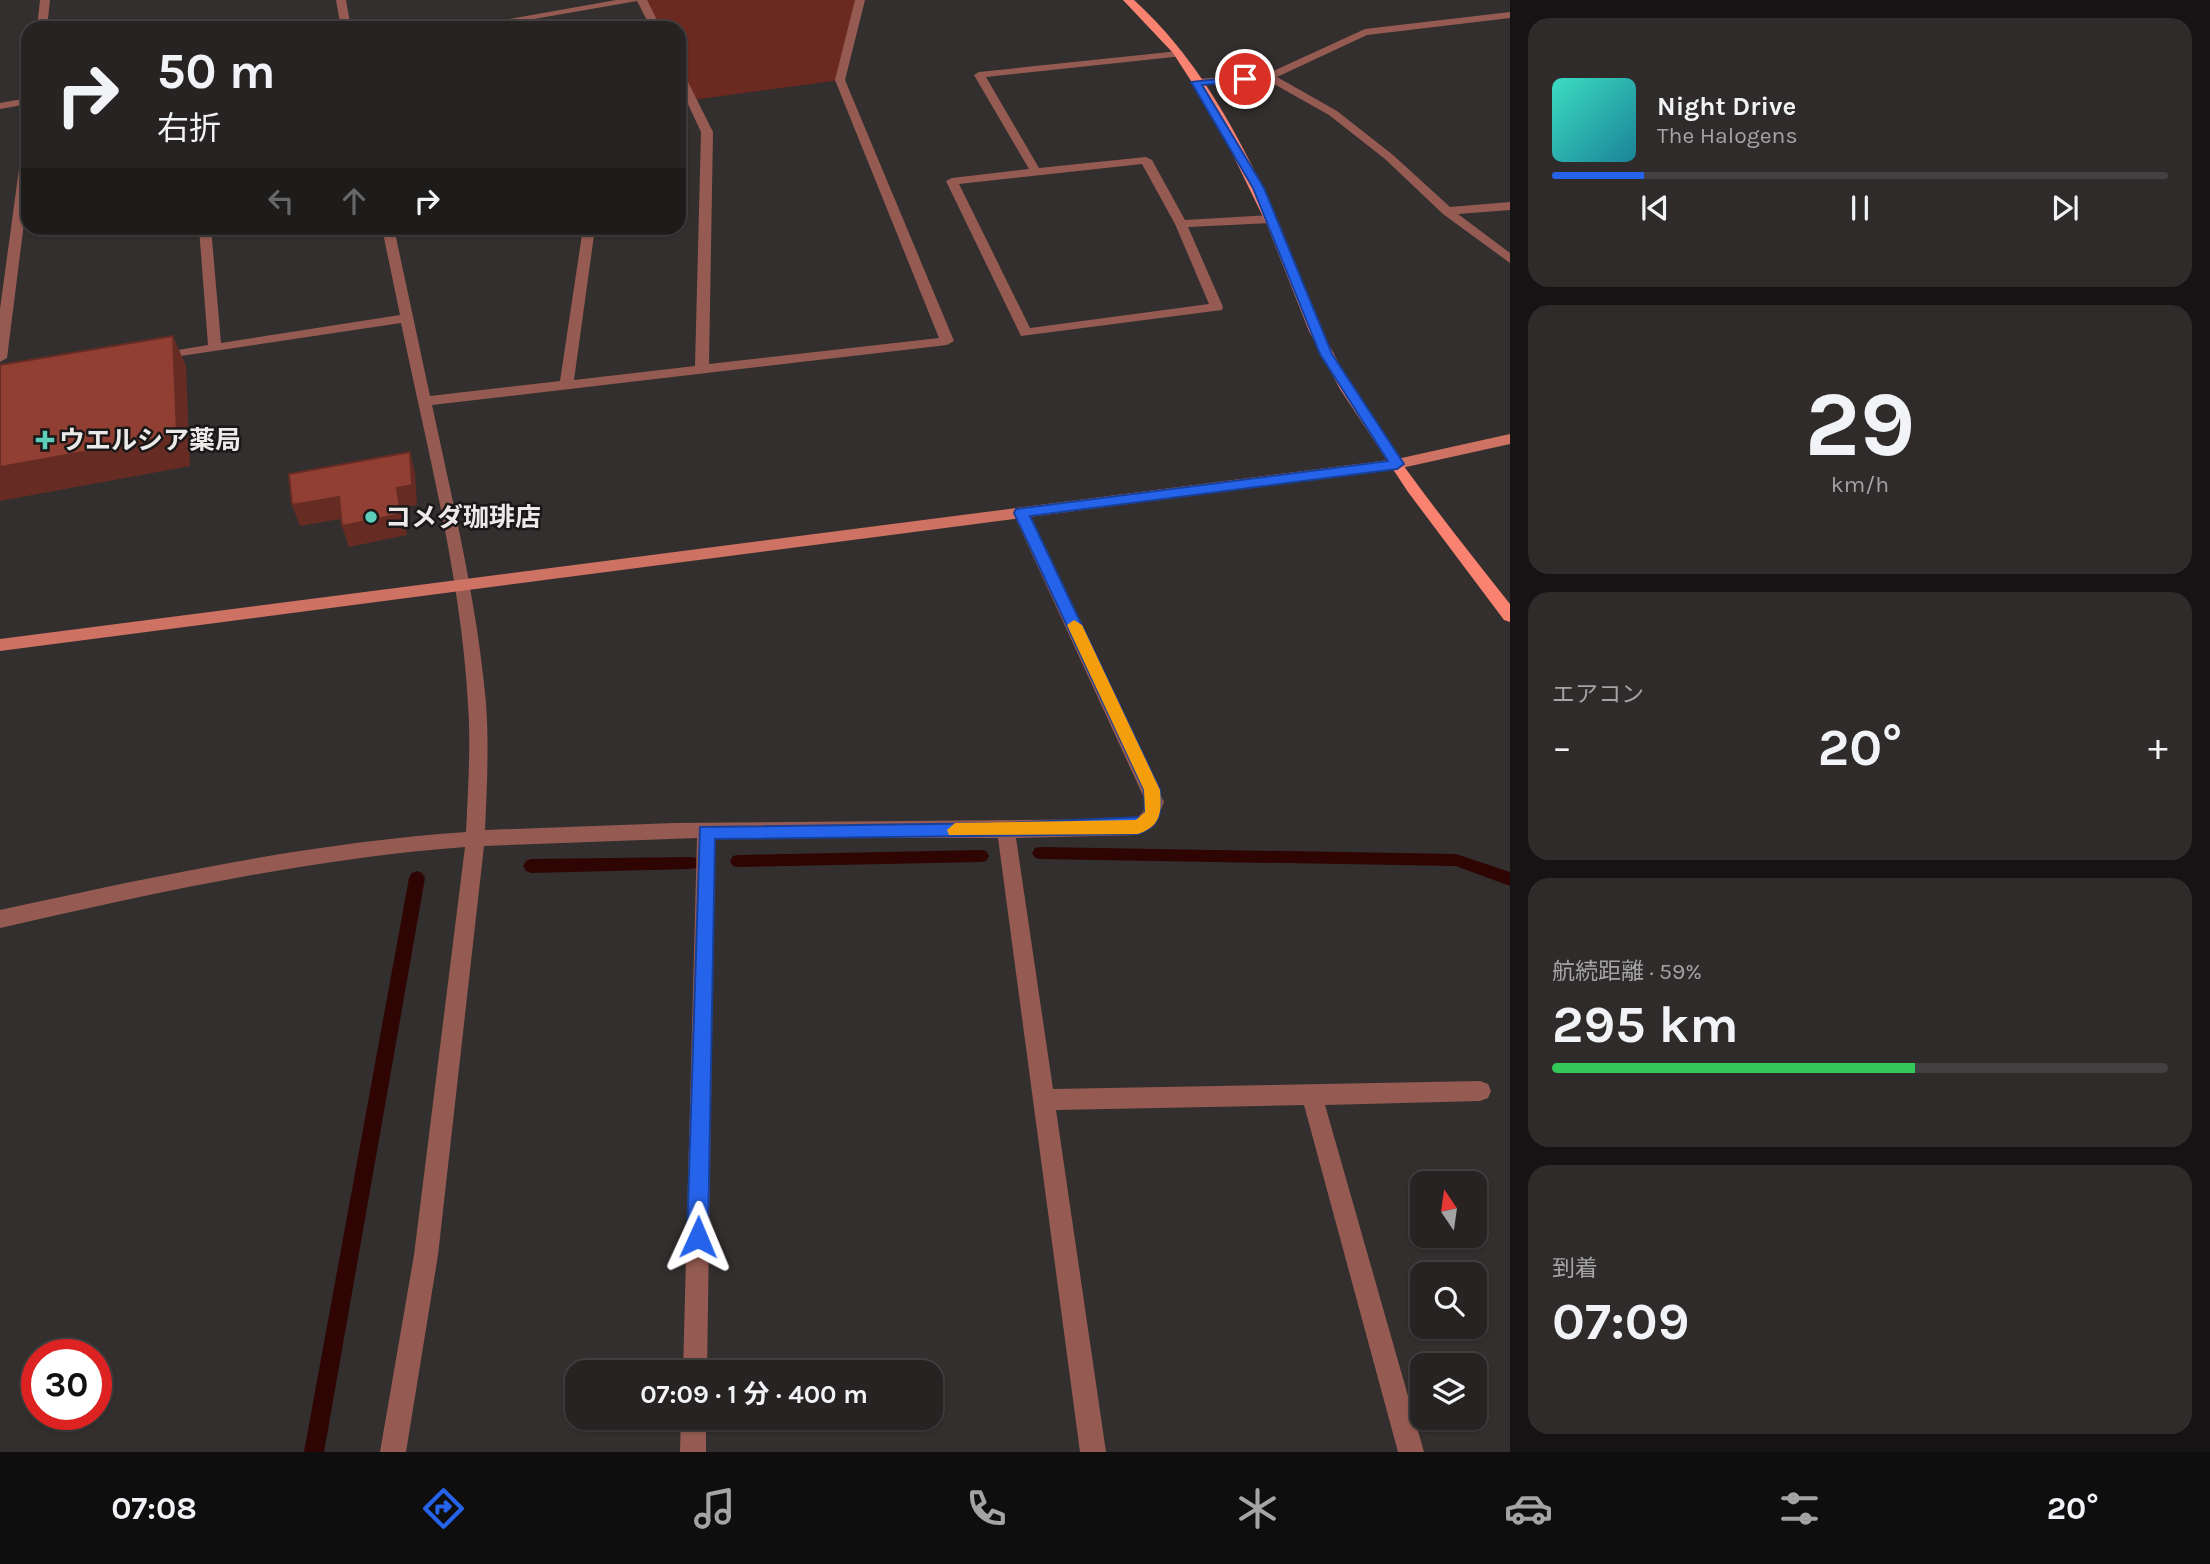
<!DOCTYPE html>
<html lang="ja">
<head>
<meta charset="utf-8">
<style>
	body { margin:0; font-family:Karla,"Noto Sans JP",sans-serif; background:#2e2b2a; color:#f1f3f6; height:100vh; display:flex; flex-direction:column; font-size:26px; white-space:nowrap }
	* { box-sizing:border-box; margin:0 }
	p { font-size:23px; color:#a4a4a5 }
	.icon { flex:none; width:38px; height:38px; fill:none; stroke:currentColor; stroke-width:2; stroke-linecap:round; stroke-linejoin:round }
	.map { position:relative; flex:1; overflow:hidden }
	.details { display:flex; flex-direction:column; gap:18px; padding:18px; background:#151313; width:700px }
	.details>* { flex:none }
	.banner { position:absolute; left:21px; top:21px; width:665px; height:214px; border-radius:21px; box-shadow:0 2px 5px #0004,0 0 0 2px #424040; background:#262322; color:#f1f3f6; overflow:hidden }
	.needle { width:46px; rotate:347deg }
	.fabs { position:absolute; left:1410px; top:1171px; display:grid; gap:14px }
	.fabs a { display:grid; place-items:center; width:77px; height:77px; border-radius:14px; background:#262322; box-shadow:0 2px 5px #0004,0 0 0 2px #424040; font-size:35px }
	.speed { position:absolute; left:21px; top:1339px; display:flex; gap:14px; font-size:35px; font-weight:700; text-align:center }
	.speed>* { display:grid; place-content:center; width:91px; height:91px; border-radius:50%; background:#262322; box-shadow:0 2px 5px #0004,0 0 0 2px #424040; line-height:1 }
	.speed .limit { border:10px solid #d22; background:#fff; color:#111 }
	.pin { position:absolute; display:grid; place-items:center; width:60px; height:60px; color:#fff; margin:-30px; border:4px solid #fff; border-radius:50%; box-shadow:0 2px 7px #0007 }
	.me { position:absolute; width:77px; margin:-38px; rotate:1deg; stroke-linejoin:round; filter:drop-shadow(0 0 5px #0008) }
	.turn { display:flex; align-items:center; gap:24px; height:147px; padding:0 21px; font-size:32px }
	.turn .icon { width:91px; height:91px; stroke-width:2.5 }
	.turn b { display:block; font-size:49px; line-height:60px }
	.lanes { display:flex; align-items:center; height:66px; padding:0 21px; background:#0003; justify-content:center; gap:35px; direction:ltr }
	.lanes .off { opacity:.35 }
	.big { font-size:52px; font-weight:700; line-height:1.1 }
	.details .widget { flex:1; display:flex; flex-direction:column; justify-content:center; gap:10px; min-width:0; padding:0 24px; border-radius:21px; background:#2e2b2a }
	.details .dial { align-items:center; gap:0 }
	.dial b { font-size:91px; line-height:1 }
	.song { display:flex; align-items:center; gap:21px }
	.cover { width:84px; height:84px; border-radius:10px; background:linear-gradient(135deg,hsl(170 70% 55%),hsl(190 70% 35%)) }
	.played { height:7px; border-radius:4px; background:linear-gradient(90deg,#2563eb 15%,#424040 15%) }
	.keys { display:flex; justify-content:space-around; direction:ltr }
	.heat { display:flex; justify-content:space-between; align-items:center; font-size:38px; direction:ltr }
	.charge { height:10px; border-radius:5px; background:linear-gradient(90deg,#34c759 59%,#424040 0) }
	.trip { position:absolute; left:565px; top:1360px; width:378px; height:70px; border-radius:21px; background:#262322; box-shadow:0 2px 5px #0004,0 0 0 2px #424040; font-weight:700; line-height:70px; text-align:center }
	.dock { display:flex; height:112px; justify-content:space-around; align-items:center; background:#0f0e0e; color:#a4a4a5 }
	.dock .icon { width:49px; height:49px }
	.dock .current { color:#2563eb }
	.dock b { font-size:32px; color:#f1f3f6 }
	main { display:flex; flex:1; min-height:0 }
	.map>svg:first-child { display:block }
</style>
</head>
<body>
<main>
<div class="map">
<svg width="1510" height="1452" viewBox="0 0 1510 1452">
	<rect width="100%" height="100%" fill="#332f2e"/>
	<path fill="#6c2920" d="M642,0H860L840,80L692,100L679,74V28H656Z"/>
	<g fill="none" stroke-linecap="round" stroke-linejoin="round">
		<g fill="#2e0502" fill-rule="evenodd">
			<path d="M1040,847L1456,854L1510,872V886L1456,866L1040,859L1035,858L1032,853L1035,848Z"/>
			<path d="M981,850L986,851L989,856L986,861L981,862L738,867L733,866L730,861L733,856L738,855Z"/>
			<path d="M691,857L696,858L699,863L696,868L691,869L531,873L526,871L523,866L526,861L531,859Z"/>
			<path d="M417,871L422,873L425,878L324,1452H304L409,878L412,873Z"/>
		</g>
		<g fill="#955b52" fill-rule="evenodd">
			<path d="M40,0H50L47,28H37Z"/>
			<path d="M336,0H346L351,28H341Z"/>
			<path d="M616,0H647L661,28H651L637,1L482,28H459Z"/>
			<path d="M855,0H865L845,80L954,341L947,345L432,405C453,503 477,602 486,703C489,745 487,788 485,830L674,823L1136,819L1143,812L1146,802L1013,513L1021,508L1026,509L1164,802L1155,825L1138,835L1016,838L1053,1089L1480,1081L1488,1084L1491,1091L1488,1098L1480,1101L1325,1105L1424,1452H1398L1304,1105L1056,1110L1106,1452H1080L998,838H715L707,1372H683L697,838L484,846L438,1255L406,1452H380L414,1255L465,847C307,859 154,893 0,928V910C155,876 308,843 466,832C468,789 471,747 468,704C461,576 427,449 401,323L154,360V354L208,345L199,228H211L221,343L400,315L382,228H394L430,396L560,381L583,228H595L574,380L695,366L701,132L679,85V71L684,74L713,132L709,364L939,338L835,80Z"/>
			<path d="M1510,12V18L1367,35L1277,77L1337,111L1393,155L1450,207L1510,202V210L1458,214L1510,253V263L1443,214L1385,159L1329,115L1267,80L1196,85L1191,82L1196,79L1267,74L1365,29Z"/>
			<path d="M1179,51L1183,52V56L986,77L1039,168L1146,157L1152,160L1185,220L1271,215L1277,219L1271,223L1188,227L1223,307L1222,310L1021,336L946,181L952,178L1029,169L974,75L979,72ZM1142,164L1175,224L1209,304L1030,328L959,184Z"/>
			<path d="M28,98V104L0,109V103Z"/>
			<path d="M28,144V191L7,358L0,362V309L22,147Z"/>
			<path d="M681,1418H706V1452H680Z"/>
		</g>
		<path fill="#ce7263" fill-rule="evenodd" d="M1510,434V444L1397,469L0,651V639L1397,459Z"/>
		<path fill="#f98270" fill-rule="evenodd" d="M1123,0H1134C1208,67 1254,163 1292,255C1304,284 1314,315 1328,343C1376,438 1445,521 1510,604V622L1504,620L1408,492L1340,389L1309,331L1267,225L1215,118L1173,53Z"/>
	</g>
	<g fill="#662c24">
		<path d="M173,336L186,366L190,466L0,501V467Z"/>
		<path d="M410,452L415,473L417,505L403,508L407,535L349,547L342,526L397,488Z"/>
		<path d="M339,497L346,518L300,526L292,505Z"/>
	</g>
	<g fill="#923f33" stroke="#662c24" stroke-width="2">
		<path d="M173,336L177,435L0,467V365Z"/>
		<path d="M410,452L412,485L397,488L401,514L342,526L339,497L292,505L289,474Z"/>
	</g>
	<path fill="#2563eb" stroke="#184099" stroke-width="2" d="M1245,76L1248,81L1202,85L1264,188L1332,354L1404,464L1397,469L1030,516L1160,790C1162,812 1161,826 1138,834L715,839L708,1237L705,1244L698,1247L690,1244L687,1237L700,827L1006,823L1141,817L1145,812L1144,790L1014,513L1016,509L1388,461L1320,354L1253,188L1191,82Z"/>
	<path fill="#f59e0b" d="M1074,620L1082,625L1160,790C1162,812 1161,826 1138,834L949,835L947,830L955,823L1136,820L1145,812L1144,790L1067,625Z"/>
	<g fill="#5cceba" stroke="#191717" stroke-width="2.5">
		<path d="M41.5 429.5h7v7h7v7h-7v7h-7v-7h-7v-7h7z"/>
		<circle cx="371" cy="517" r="7"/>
	</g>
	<g text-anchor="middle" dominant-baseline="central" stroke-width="5" stroke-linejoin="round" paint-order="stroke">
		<g font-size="26" font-weight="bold" fill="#eceae9" stroke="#191717" text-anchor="start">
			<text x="59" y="440">ウエルシア薬局</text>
			<text x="385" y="517">コメダ珈琲店</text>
		</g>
	</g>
</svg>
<div class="fabs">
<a><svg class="needle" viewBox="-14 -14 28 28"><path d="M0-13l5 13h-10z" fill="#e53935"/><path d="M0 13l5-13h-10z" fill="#a4a4a5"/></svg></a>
<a><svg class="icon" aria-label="search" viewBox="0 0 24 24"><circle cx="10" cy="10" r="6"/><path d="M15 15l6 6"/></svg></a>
<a><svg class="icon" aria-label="layers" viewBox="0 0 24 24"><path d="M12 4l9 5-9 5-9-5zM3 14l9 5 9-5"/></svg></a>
</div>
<div class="speed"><div class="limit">30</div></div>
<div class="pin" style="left:1245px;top:79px;background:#d93025"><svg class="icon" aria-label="arrive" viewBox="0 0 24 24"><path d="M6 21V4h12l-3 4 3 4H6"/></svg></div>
<svg class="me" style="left:698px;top:1237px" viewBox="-20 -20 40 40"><path d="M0-17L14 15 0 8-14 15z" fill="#2563eb" stroke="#fff" stroke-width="4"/></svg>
<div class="trip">07:09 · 1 分 · 400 m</div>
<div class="banner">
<div class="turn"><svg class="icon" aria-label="right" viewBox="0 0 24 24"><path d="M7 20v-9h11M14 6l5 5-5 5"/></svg><div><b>50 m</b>右折</div></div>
<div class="lanes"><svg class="icon off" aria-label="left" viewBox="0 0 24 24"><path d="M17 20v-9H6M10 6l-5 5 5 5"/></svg><svg class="icon off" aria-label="ahead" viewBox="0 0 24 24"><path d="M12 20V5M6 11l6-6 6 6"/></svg><svg class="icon" aria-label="right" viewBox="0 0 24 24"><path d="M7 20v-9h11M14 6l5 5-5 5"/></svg></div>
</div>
</div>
<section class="details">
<div class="widget">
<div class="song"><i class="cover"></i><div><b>Night Drive</b><p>The Halogens</p></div></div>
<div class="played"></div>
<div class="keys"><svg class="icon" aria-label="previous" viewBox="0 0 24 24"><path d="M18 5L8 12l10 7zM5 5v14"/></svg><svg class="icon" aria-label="pause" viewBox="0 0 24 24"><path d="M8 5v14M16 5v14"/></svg><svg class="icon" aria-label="next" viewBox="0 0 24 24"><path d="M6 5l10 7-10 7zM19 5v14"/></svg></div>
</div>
<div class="widget dial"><b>29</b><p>km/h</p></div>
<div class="widget"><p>エアコン</p>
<div class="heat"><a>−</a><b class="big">20°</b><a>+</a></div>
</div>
<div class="widget"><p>航続距離 · 59%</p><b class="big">295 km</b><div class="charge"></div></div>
<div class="widget"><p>到着</p><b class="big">07:09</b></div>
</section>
</main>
<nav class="dock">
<b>07:08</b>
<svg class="icon current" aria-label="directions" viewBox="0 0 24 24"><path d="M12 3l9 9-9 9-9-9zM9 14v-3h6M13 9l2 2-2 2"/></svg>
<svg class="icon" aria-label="music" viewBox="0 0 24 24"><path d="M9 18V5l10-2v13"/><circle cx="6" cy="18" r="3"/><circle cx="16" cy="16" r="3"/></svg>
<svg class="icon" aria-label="phone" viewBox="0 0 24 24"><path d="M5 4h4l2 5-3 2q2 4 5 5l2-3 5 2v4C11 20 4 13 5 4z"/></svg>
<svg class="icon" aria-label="climate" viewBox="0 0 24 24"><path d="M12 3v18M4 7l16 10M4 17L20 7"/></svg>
<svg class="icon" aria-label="car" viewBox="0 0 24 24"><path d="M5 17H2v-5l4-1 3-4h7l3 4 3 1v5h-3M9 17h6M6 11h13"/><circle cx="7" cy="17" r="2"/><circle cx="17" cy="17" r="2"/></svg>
<svg class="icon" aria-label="filters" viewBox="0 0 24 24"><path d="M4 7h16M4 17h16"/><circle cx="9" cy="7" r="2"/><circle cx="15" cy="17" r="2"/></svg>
<b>20°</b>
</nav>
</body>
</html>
